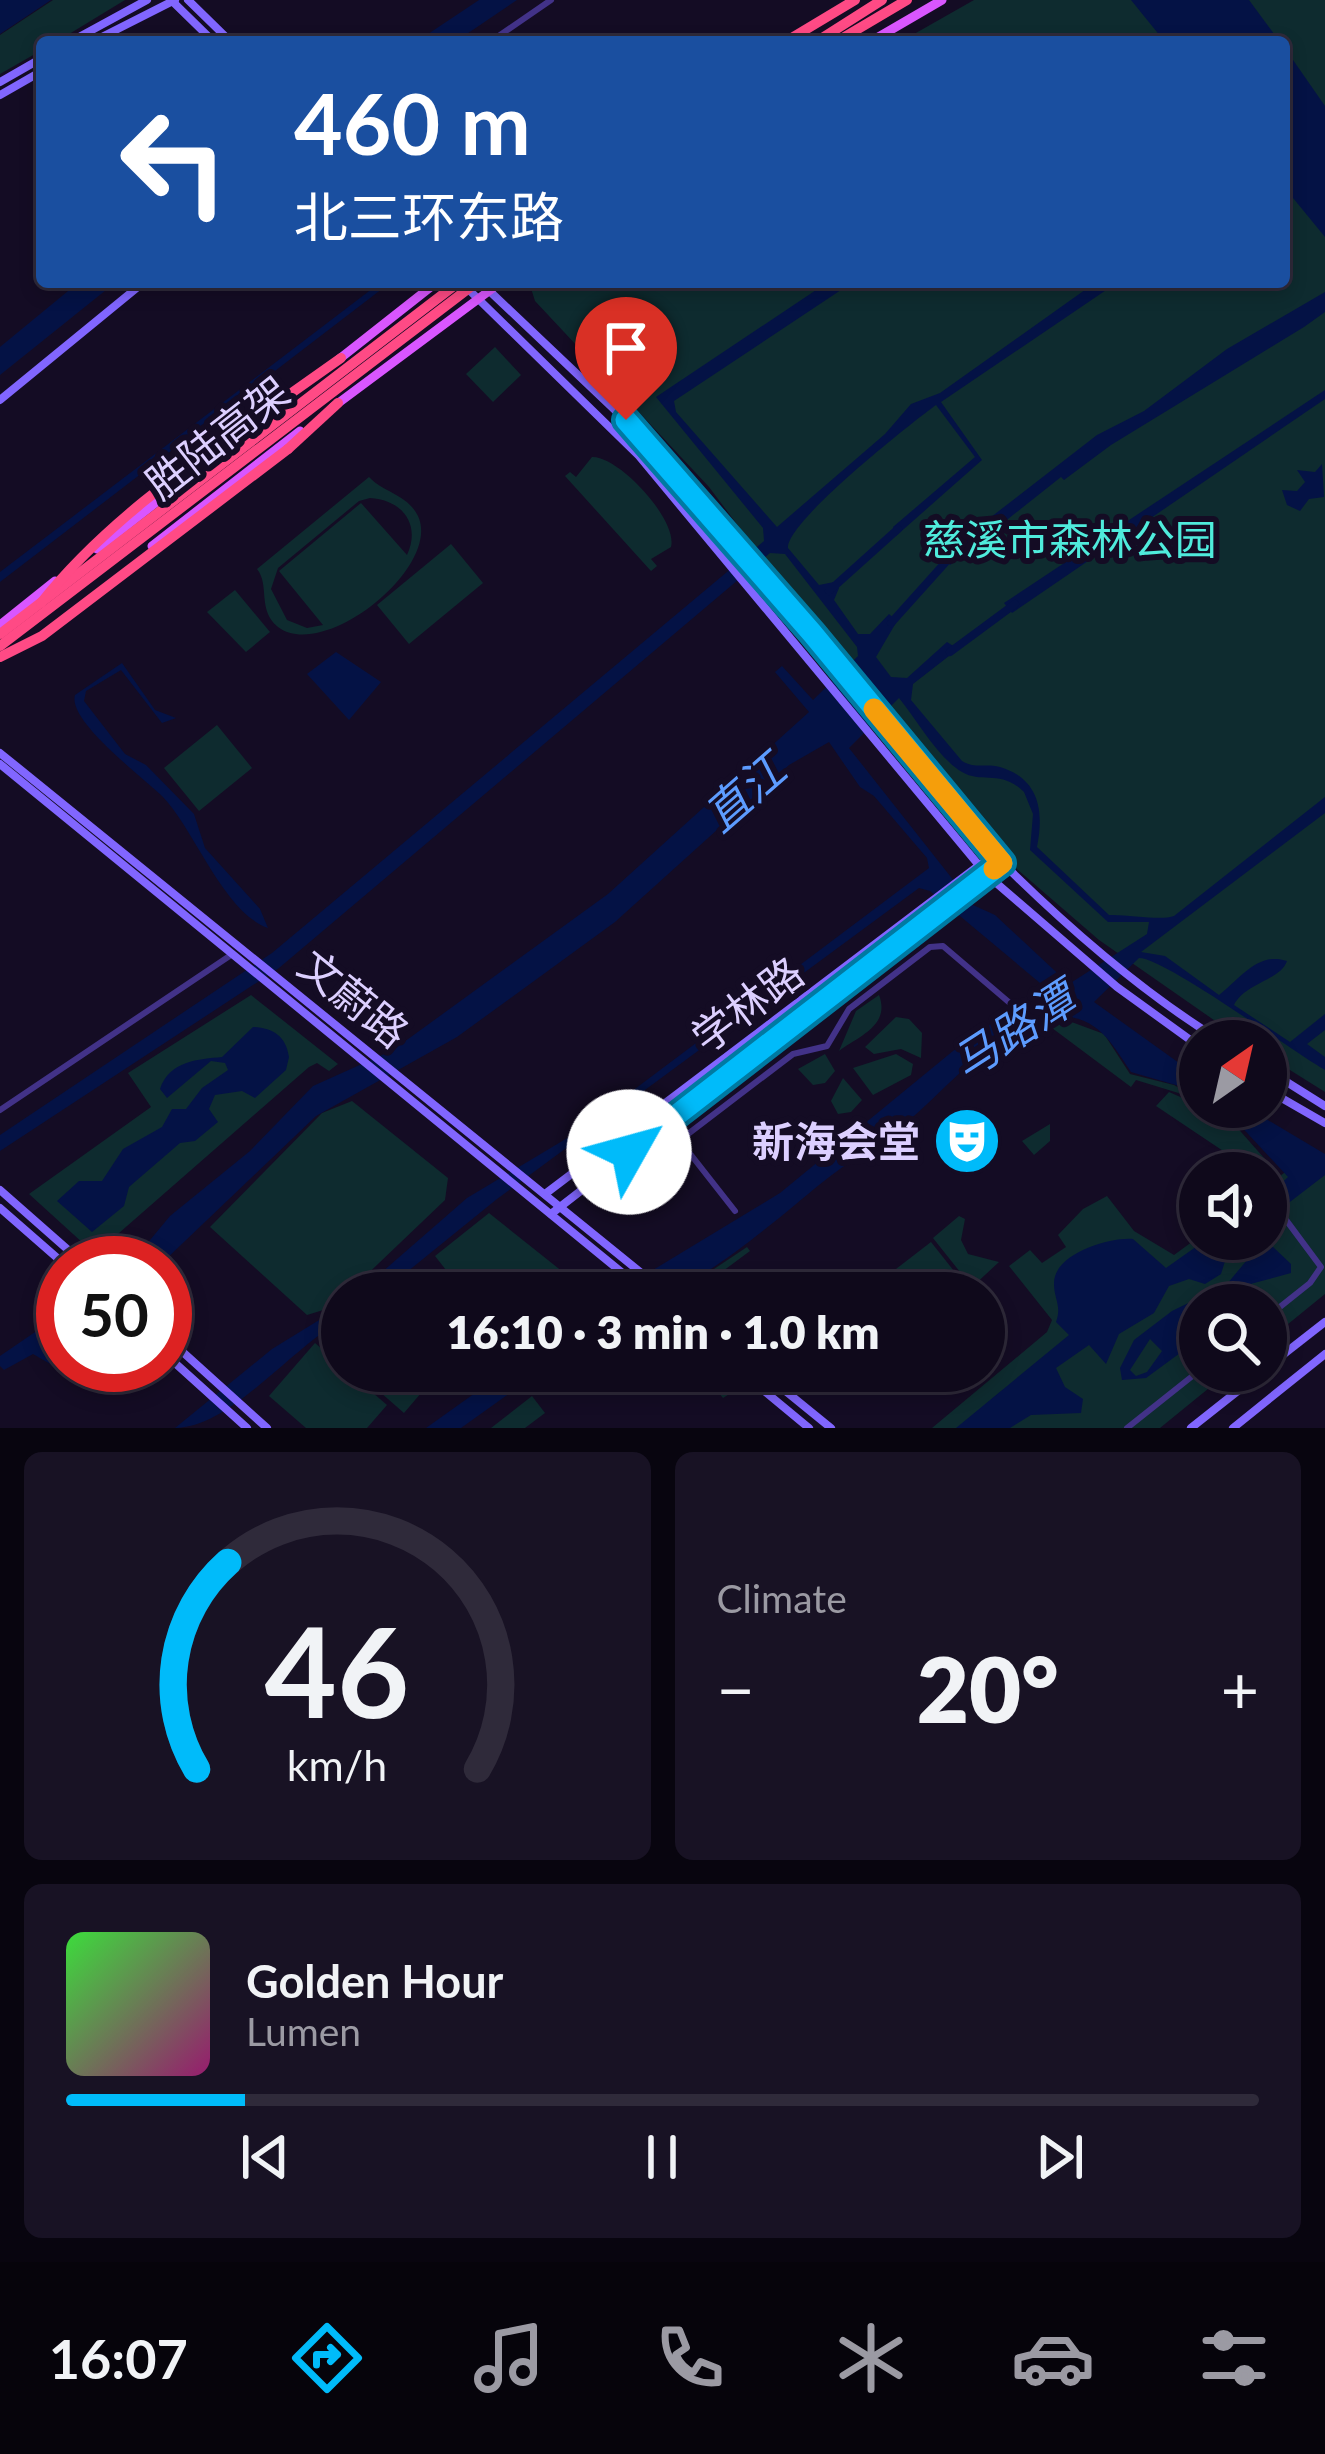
<!DOCTYPE html>
<html lang="en">
<head>
<meta charset="utf-8">
<style>
	body { margin:0; font-family:Lato,"Noto Sans SC",sans-serif; background:#181224; color:#f1f3f6; height:100vh; display:flex; flex-direction:column; font-size:45px; white-space:nowrap }
	* { box-sizing:border-box; margin:0 }
	p { font-size:39px; color:#9b9aa3 }
	.icon { flex:none; width:66px; height:66px; fill:none; stroke:currentColor; stroke-width:2; stroke-linecap:round; stroke-linejoin:round }
	.map { position:relative; height:1428px; overflow:hidden }
	.side { display:flex; flex-direction:column; gap:24px; padding:24px; background:#08050f; flex:1 }
	.side>* { flex:none }
	.top-card { position:absolute; left:36px; top:36px; width:1254px; height:252px; border-radius:12px; box-shadow:0 6px 18px #0003,0 0 0 3px #2f2a3a; background:#1a4fa0; color:#fff; overflow:hidden }
	.needle { width:78px; rotate:34deg }
	.fabs { position:absolute; left:1179px; top:1020px; display:grid; gap:24px }
	.fabs a { display:grid; place-items:center; width:108px; height:108px; border-radius:50%; background:#0f091b; box-shadow:0 6px 18px #0003,0 0 0 3px #2f2a3a; font-size:60px }
	.speed { position:absolute; left:36px; top:1236px; display:flex; gap:24px; font-size:60px; font-weight:700; text-align:center }
	.speed>* { display:grid; place-content:center; width:156px; height:156px; border-radius:50%; background:#0f091b; box-shadow:0 6px 18px #0003,0 0 0 3px #2f2a3a; line-height:1 }
	.speed .limit { border:18px solid #d22; background:#fff; color:#111 }
	.pin { position:absolute; display:grid; place-items:center; width:102px; height:102px; color:#fff; margin:-123px -51px; border-radius:50% 50% 50% 0; rotate:-45deg; box-shadow:0 0 12px #0007 }
	.pin .icon { rotate:45deg }
	.me { position:absolute; width:132px; margin:-66px; rotate:52deg; stroke-linejoin:round; filter:drop-shadow(0 0 9px #0008) }
	.turn { display:flex; align-items:center; gap:42px; height:252px; padding:0 60px; font-size:54px }
	.turn .icon { width:156px; height:156px; stroke-width:2.5 }
	.turn b { display:block; font-size:84px; line-height:102px }
	.big { font-size:90px; font-weight:800; line-height:1.1 }
	.side .card { flex:1; display:flex; flex-direction:column; justify-content:center; gap:18px; min-width:0; padding:0 42px; border-radius:18px; background:#181224 }
	.side .dial { align-items:center; gap:0 }
	.dial svg { height:312px; overflow:visible; fill:none; stroke:#2f2a3a; stroke-width:7; stroke-linecap:round; text-anchor:middle }
	.dial text { fill:#f1f3f6; stroke:none }
	.song { display:flex; align-items:center; gap:36px }
	.cover { width:144px; height:144px; border-radius:18px; background:linear-gradient(135deg,hsl(120 70% 55%),hsl(320 70% 35%)) }
	.played { height:12px; border-radius:6px; background:linear-gradient(90deg,#00bbfa 15%,#2f2a3a 15%) }
	.keys { display:flex; justify-content:space-around; direction:ltr }
	.heat { display:flex; justify-content:space-between; align-items:center; font-size:66px; direction:ltr }
	.side .tiles { flex:1; display:grid; gap:24px; grid-template-columns:1fr 1fr }
	.card:last-child { grid-column:span 2 }
	.trip { position:absolute; left:321px; top:1272px; width:684px; height:120px; border-radius:60px; background:#0f091b; box-shadow:0 6px 18px #0003,0 0 0 3px #2f2a3a; font-weight:800; line-height:120px; text-align:center }
	.tab-bar { display:flex; height:192px; justify-content:space-around; align-items:center; background:#06040b; color:#9b9aa3 }
	.tab-bar .icon { width:84px; height:84px }
	.tab-bar .current { color:#00bbfa }
	.tab-bar b { font-size:54px; color:#f1f3f6 }
	.map>svg:first-child { display:block }
</style>
</head>
<body>
<div class="map">
<svg width="1325" height="1428" viewBox="0 0 1325 1428">
	<rect width="100%" height="100%" fill="#140c24"/>
	<g fill="#0e2b2f" fill-rule="evenodd">
		<path d="M53,0H125L56,42H42V50L0,74V35Z"/>
		<path d="M974,0H1325V1092L1266,1055V1041H1244L1099,940L1011,864L814,627L709,487L535,301L529,282H1284V42H900Z"/>
		<path d="M495,347L521,375L493,402L466,374Z"/>
		<path d="M592,457C619,456 678,520 671,547L651,559L657,566L651,571L565,476L570,472L576,477Z"/>
		<path d="M369,477C384,493 407,494 418,516C442,567 324,662 278,627C257,610 270,585 257,569ZM370,498C403,500 421,525 407,555L361,503L279,571L323,625L307,628L287,620L271,589L278,568L359,501Z"/>
		<path d="M451,544L483,583L409,644L377,605Z"/>
		<path d="M235,590L270,632L246,652L207,612Z"/>
		<path d="M217,725L252,768L199,811L164,768Z"/>
		<path d="M251,995L338,1064L329,1071L317,1063L309,1067L95,1254L29,1194L151,1107L128,1073Z"/>
		<path d="M879,995C891,1026 857,1037 839,1051L856,1011Z"/>
		<path d="M896,1017L909,1019L922,1033L921,1058L901,1049L874,1054L865,1047Z"/>
		<path d="M1058,1017L1104,1034L1130,1074L1174,1085L1198,1099L1136,1080L1131,1087L1044,1022Z"/>
		<path d="M825,1054L835,1071L825,1083L813,1085L798,1069Z"/>
		<path d="M896,1054L913,1064L911,1075L873,1095L853,1068Z"/>
		<path d="M843,1078L862,1100L851,1112L838,1114L831,1101Z"/>
		<path d="M1169,1092L1217,1113L1212,1107H1219L1280,1176L1312,1152L1325,1160V1294L1266,1342V1305H1200V1371H1230L1160,1428H932L1047,1332L1052,1320L1009,1266L1030,1250L1042,1263L1066,1247L1058,1235L1083,1209L1107,1196L1134,1231L1174,1255L1200,1236L1266,1239V1173H1256L1156,1106Z"/>
		<path d="M352,1101L448,1178L445,1200L333,1307L307,1315L210,1227L322,1113Z"/>
		<path d="M1050,1124V1141L1034,1155L1022,1141Z"/>
		<path d="M489,1213L573,1280L576,1293H464L435,1256Z"/>
		<path d="M959,1216L965,1219L961,1240L968,1254L999,1262L972,1287L933,1238Z"/>
		<path d="M931,1242L969,1290L894,1293L883,1279Z"/>
		<path d="M747,1247L750,1251L723,1271L736,1280L754,1277L767,1293L681,1291Z"/>
		<path d="M315,1343L387,1405L367,1428H306L269,1396Z"/>
		<path d="M356,1371H439L444,1375L427,1395L419,1389L421,1393L404,1413Z"/>
		<path d="M701,1371H724L742,1386L723,1398Z"/>
		<path d="M532,1396L545,1413L525,1428H491Z"/>
	</g>
	<g fill="#041245" fill-rule="evenodd">
		<path d="M0,0H51L0,34Z"/>
		<path d="M479,0H517L455,42H416Z"/>
		<path d="M1131,0H1249L1280,42H1165Z"/>
		<path d="M1284,47L1325,106V237L1284,187Z"/>
		<path d="M79,282H116L0,375V347Z"/>
		<path d="M381,282H391L0,582V572Z"/>
		<path d="M828,282H853L674,401L676,412L777,527L885,434L911,404L940,393L1096,282H1118L941,402L982,460L896,536L893,527L975,457L936,405C910,424 786,522 788,548L819,585L834,582L839,588L834,600L858,634H870L889,614L897,621L876,657L891,677L907,678L947,642L958,649L913,684L911,700L962,761C974,769 986,763 1000,767C1040,779 1044,812 1037,847L1109,915C1127,914 1161,921 1174,916L1325,797V813L1141,952L1165,956L1219,995C1240,979 1258,951 1287,961C1281,980 1245,983 1234,1005L1290,1042L1325,1014V1030L1307,1044L1325,1057V1070C1290,1050 1165,958 1139,958L1094,1002L1200,1078V1092L1131,1072C1111,1042 1097,1015 1055,1016C1010,1016 947,1087 915,1115C885,1141 849,1160 819,1185C786,1212 701,1286 661,1293C647,1295 630,1293 615,1293L780,1193L953,1051L1037,991L1040,983L930,891L919,888L497,1199L381,1293H358L467,1198L579,1131L929,868L927,858L874,796L860,787L829,742L789,765L615,922L457,1037L316,1116L162,1263H131L170,1216L250,1151L313,1086L393,1050L608,894L809,712L775,672L782,666L813,700L858,656L857,647L785,554L770,553L279,968L0,1151V1135L272,953L764,541L763,528L656,397ZM899,698C917,720 938,758 962,772C982,784 1001,769 1024,792L1033,814L1030,850L1108,922H1149L1147,934L1069,984L995,915L973,905L849,748Z"/>
		<path d="M1325,292V312L1304,327L1111,445L1064,480L1061,477L950,565L942,555L1097,435L1144,411L1227,349Z"/>
		<path d="M1325,390V399L1012,613L1004,603Z"/>
		<path d="M1322,464L1324,497L1309,499L1300,511L1287,505L1282,490L1297,491L1305,482L1297,470L1315,472Z"/>
		<path d="M336,652L381,682L349,720L307,674Z"/>
		<path d="M122,663L155,710L176,718L162,723L121,670L86,691L84,701L125,754L146,765L194,814L205,848L260,909L268,928C224,913 194,829 163,797C145,779 67,721 75,695Z"/>
		<path d="M253,1027C273,1028 286,1036 289,1057L286,1070L255,1098L242,1091L215,1095L209,1109L218,1122L195,1141L180,1143L129,1187L124,1206L92,1232L57,1201L79,1181H102L123,1149L162,1127L172,1109H186L202,1088L228,1070L225,1063L211,1061L167,1098L160,1089C169,1061 199,1059 222,1057Z"/>
		<path d="M1223,1107H1246L1325,1154V1175L1269,1218L1266,1232V1198L1288,1177Z"/>
		<path d="M1133,1239L1166,1268L1207,1239H1232L1221,1274L1205,1284L1189,1279L1169,1286L1154,1313L1119,1334L1106,1364L1089,1345L1056,1368L1065,1387L1083,1399L1081,1413L1031,1415L1010,1428H956L1069,1335L1056,1322C1062,1306 1054,1299 1054,1284C1053,1254 1109,1237 1133,1239Z"/>
		<path d="M1272,1246L1291,1264V1273L1243,1286L1237,1300L1200,1305L1191,1345L1146,1378L1122,1380L1120,1368L1134,1340L1172,1311L1227,1284L1257,1248ZM1150,1339L1162,1351L1147,1372L1136,1376L1130,1370Z"/>
		<path d="M342,1306V1320C290,1349 230,1428 175,1428L272,1349Z"/>
		<path d="M63,1313V1333L45,1348L52,1365L33,1354L4,1370L0,1366V1356Z"/>
		<path d="M506,1371H541L461,1428H426Z"/>
	</g>
	<g fill="none" stroke-linecap="round" stroke-linejoin="round">
		<g stroke="#041245" stroke-width="8">
			<path d="M829,591L898,529"/>
			<path d="M891,623L953,554"/>
			<path d="M950,652L1015,604"/>
		</g>
		<g stroke="#423288" stroke-width="6">
			<path d="M490,42L551,0"/>
			<path d="M0,1110L231,955"/>
			<path d="M1266,1193L1321,1267L1310,1283L1266,1318"/>
			<path d="M735,1211L684,1146V1137L793,1054L827,1046L849,1009L930,947L943,946L1011,1004"/>
			<path d="M1127,1428L1200,1370"/>
		</g>
		<g stroke="#8166ff" stroke-width="8">
			<path d="M188,0L231,42"/>
			<path d="M172,1L214,42"/>
			<path d="M70,42L147,0"/>
			<path d="M92,42L175,0"/>
			<path d="M0,82L42,58"/>
			<path d="M0,95L42,71"/>
			<path d="M480,282L655,448L966,826C1042,905 1127,983 1221,1041"/>
			<path d="M466,287L639,456L987,875L1117,987L1200,1047"/>
			<path d="M0,400L144,282"/>
			<path d="M0,753L666,1293"/>
			<path d="M0,764L647,1293"/>
			<path d="M1266,1069L1325,1106"/>
			<path d="M1266,1089L1325,1123"/>
			<path d="M0,1190L83,1263"/>
			<path d="M545,1194L994,854"/>
			<path d="M0,1208L63,1263"/>
			<path d="M551,1214L1002,863"/>
			<path d="M165,1336L267,1428"/>
			<path d="M165,1354L247,1428"/>
			<path d="M1266,1368L1325,1322"/>
			<path d="M740,1371L809,1428"/>
			<path d="M761,1371L831,1428"/>
			<path d="M1191,1428L1263,1371"/>
			<path d="M1233,1428L1325,1354"/>
		</g>
		<g stroke="#d956ff" stroke-width="9">
			<path d="M870,42L942,0"/>
			<path d="M338,360L437,282"/>
			<path d="M333,407L501,282"/>
			<path d="M152,546L300,431"/>
			<path d="M97,549L258,422"/>
			<path d="M0,625L55,581"/>
		</g>
		<g stroke="#ff4a85" stroke-width="10">
			<path d="M785,42L855,0"/>
			<path d="M816,42L882,0"/>
			<path d="M836,42L907,0"/>
			<path d="M283,399L341,358"/>
			<path d="M288,449L338,403"/>
			<path d="M0,634L459,282"/>
		</g>
		<g stroke="#ff4a85" stroke-width="10">
			<path d="M41,603C107,520 197,460 283,399"/>
			<path d="M0,646L477,282"/>
			<path d="M0,657L42,636L288,449"/>
		</g>
	</g>
	<g fill="none" stroke-linecap="round" stroke-linejoin="round">
		<g stroke="#007aa2" stroke-width="30">
			<path id="route" d="M626,420L812,633L1002,863L629,1152"/>
		</g>
		<use href="#route" stroke="#00bbfa" stroke-width="21"/>
		<path stroke="#f59e0b" stroke-width="21" d="M874,709L1002,863L994,869"/>
	</g>
	<defs>
		<g id="theatre-disc" transform="scale(3.45)"><circle r="9.5" fill="#00bbfa" stroke="#140c24"/><path d="M-5-5.5Q0-4 5-5.5V0Q5 5 0 6Q-5 5-5 0ZM-3.3-2.5H-1v1.5H-3.3ZM1-2.5H3.3v1.5H1ZM-2.8 1Q0 5.5 2.8 1Z" fill="#fff"/></g>
	</defs>
	<g fill-rule="evenodd">
		<use href="#theatre-disc" x="967" y="1141"/>
	</g>
	<g text-anchor="middle" dominant-baseline="central" stroke-width="12" stroke-linejoin="round" paint-order="stroke">
		<g font-size="42" fill="#dccfff" stroke="#140c24">
			<text transform="translate(217 437) rotate(-38)">胜陆高架</text>
			<text transform="translate(354 998) rotate(39)">文蔚路</text>
			<text transform="translate(747 1004) rotate(-37)">学林路</text>
		</g>
		<g font-size="42" fill="#4febdc" stroke="#140c24">
			<text x="1070" y="539">慈溪市森林公园</text>
		</g>
		<g font-size="42" font-weight="bold" fill="#dccfff" stroke="#140c24" text-anchor="end">
			<text x="920" y="1141">新海会堂</text>
		</g>
		<g font-size="45" font-style="italic" fill="#5d9cff" stroke="#140c24">
			<text transform="translate(744 792) rotate(-41)">直江</text>
			<text transform="translate(1013 1030) rotate(-33)">马路潭</text>
		</g>
	</g>
</svg>
<div class="fabs">
<a><svg class="needle" viewBox="-14 -14 28 28"><path d="M0-13l5 13h-10z" fill="#e53935"/><path d="M0 13l5-13h-10z" fill="#9b9aa3"/></svg></a>
<a><svg class="icon" aria-label="sound" viewBox="0 0 24 24"><path d="M4 9h4l5-4v14l-5-4H4zM17 9q2 3 0 6"/></svg></a>
<a><svg class="icon" aria-label="search" viewBox="0 0 24 24"><circle cx="10" cy="10" r="6"/><path d="M15 15l6 6"/></svg></a>
</div>
<div class="speed"><div class="limit">50</div></div>
<div class="pin" style="left:626px;top:420px;background:#d93025"><svg class="icon" aria-label="arrive" viewBox="0 0 24 24"><path d="M6 21V4h12l-3 4 3 4H6"/></svg></div>
<svg class="me" style="left:629px;top:1152px" viewBox="-20 -20 40 40"><circle r="19" fill="#fff"/><path d="M0-13L10 11 0 6-10 11z" fill="#00bbfa"/></svg>
<div class="trip">16:10 · 3 min · 1.0 km</div>
<div class="top-card">
<div class="turn"><svg class="icon" aria-label="left" viewBox="0 0 24 24"><path d="M17 20v-9H6M10 6l-5 5 5 5"/></svg><div><b>460 m</b>北三环东路</div></div>
</div>
</div>
<section class="side">
<div class="tiles">
<div class="card dial"><svg viewBox="0 0 100 80">
<path d="M14 69A42 42 0 1 1 86 69"/>
<path d="M14 69A42 42 0 0 1 22 16" stroke="#00bbfa"/>
<text x="50" y="56" font-size="32" font-weight="700">46</text>
<text x="50" y="72" font-size="11">km/h</text>
</svg></div>
<div class="card"><p>Climate</p>
<div class="heat"><a>−</a><b class="big">20°</b><a>+</a></div>
</div>
<div class="card">
<div class="song"><i class="cover"></i><div><b>Golden Hour</b><p>Lumen</p></div></div>
<div class="played"></div>
<div class="keys"><svg class="icon" aria-label="previous" viewBox="0 0 24 24"><path d="M18 5L8 12l10 7zM5 5v14"/></svg><svg class="icon" aria-label="pause" viewBox="0 0 24 24"><path d="M8 5v14M16 5v14"/></svg><svg class="icon" aria-label="next" viewBox="0 0 24 24"><path d="M6 5l10 7-10 7zM19 5v14"/></svg></div>
</div>
</div>
</section>
<nav class="tab-bar">
<b>16:07</b>
<svg class="icon current" aria-label="directions" viewBox="0 0 24 24"><path d="M12 3l9 9-9 9-9-9zM9 14v-3h6M13 9l2 2-2 2"/></svg>
<svg class="icon" aria-label="music" viewBox="0 0 24 24"><path d="M9 18V5l10-2v13"/><circle cx="6" cy="18" r="3"/><circle cx="16" cy="16" r="3"/></svg>
<svg class="icon" aria-label="phone" viewBox="0 0 24 24"><path d="M5 4h4l2 5-3 2q2 4 5 5l2-3 5 2v4C11 20 4 13 5 4z"/></svg>
<svg class="icon" aria-label="climate" viewBox="0 0 24 24"><path d="M12 3v18M4 7l16 10M4 17L20 7"/></svg>
<svg class="icon" aria-label="car" viewBox="0 0 24 24"><path d="M5 17H2v-5l4-1 3-4h7l3 4 3 1v5h-3M9 17h6M6 11h13"/><circle cx="7" cy="17" r="2"/><circle cx="17" cy="17" r="2"/></svg>
<svg class="icon" aria-label="filters" viewBox="0 0 24 24"><path d="M4 7h16M4 17h16"/><circle cx="9" cy="7" r="2"/><circle cx="15" cy="17" r="2"/></svg>
</nav>
</body>
</html>
